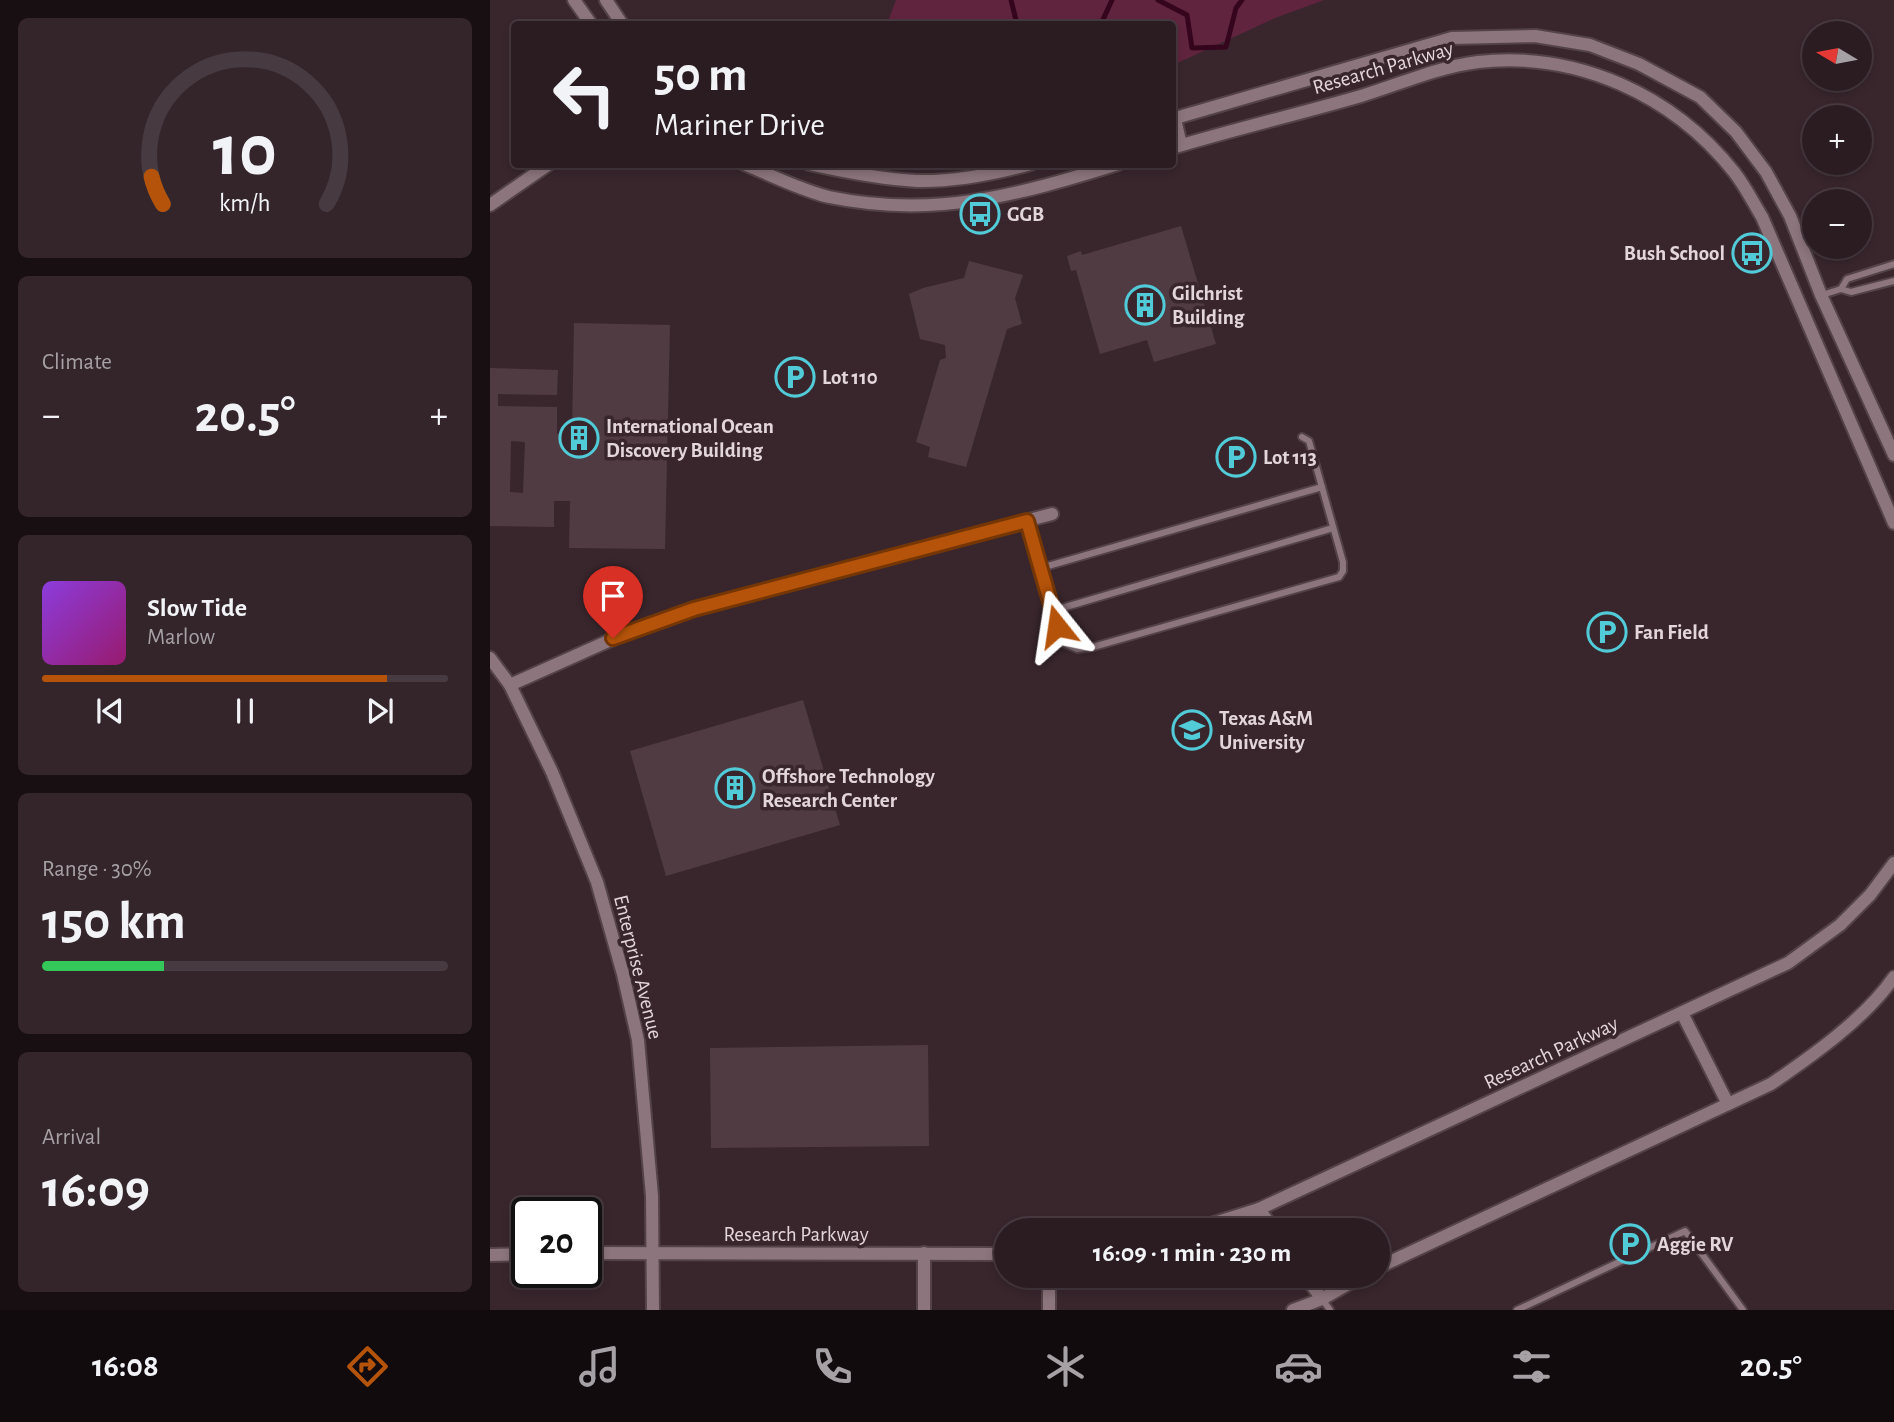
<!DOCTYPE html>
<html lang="en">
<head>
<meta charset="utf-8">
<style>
	body { margin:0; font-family:"Alegreya Sans",sans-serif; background:#33252a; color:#f1f3f6; height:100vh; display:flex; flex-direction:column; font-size:26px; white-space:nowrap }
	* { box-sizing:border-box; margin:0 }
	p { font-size:23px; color:#a6a1a5 }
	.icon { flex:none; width:38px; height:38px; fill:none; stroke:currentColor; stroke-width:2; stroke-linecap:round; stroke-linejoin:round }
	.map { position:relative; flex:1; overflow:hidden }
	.side { display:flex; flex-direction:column; gap:18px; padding:18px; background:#180f13; width:490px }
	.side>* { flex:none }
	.banner { position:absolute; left:21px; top:21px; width:665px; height:147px; border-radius:7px; box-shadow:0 4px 10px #0003,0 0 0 2px #473a40; background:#2b1c22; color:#f1f3f6; overflow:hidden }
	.needle { width:46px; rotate:280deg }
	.tools { position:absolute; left:1312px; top:21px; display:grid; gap:14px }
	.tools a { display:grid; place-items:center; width:70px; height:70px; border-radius:50%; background:#2b1c22; box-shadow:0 4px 10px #0003,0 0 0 2px #473a40; font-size:35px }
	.speed { position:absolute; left:21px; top:1197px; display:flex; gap:14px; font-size:35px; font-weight:700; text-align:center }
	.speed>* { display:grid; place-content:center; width:91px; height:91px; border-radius:50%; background:#2b1c22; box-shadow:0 4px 10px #0003,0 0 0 2px #473a40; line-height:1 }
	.speed .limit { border:4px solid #111; border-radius:10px; background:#fff; color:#111 }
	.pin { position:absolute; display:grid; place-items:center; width:60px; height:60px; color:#fff; margin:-72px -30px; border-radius:50% 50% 50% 0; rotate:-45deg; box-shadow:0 0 7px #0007 }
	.pin .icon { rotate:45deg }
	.me { position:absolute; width:77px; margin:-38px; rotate:345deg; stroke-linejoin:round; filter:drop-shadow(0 0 5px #0008) }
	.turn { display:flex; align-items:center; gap:24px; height:147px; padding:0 28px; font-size:32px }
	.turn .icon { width:91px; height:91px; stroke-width:2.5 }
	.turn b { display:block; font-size:49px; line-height:60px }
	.big { font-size:52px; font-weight:600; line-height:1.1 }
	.side .card { flex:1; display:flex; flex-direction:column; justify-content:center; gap:10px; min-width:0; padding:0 24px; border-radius:10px; background:#33252a }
	.side .dial { align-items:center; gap:0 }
	.dial svg { height:182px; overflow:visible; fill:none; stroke:#473a40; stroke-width:7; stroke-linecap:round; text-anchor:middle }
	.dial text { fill:#f1f3f6; stroke:none }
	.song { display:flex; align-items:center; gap:21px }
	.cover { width:84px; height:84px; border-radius:10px; background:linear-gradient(135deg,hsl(270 70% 55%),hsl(320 70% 35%)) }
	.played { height:7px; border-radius:4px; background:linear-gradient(90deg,#b45309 85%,#473a40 85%) }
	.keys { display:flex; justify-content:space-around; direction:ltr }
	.heat { display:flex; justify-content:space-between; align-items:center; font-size:38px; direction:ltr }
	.charge { height:10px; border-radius:5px; background:linear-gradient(90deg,#34c759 30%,#473a40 0) }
	.trip { position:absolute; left:504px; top:1218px; width:396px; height:70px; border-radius:35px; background:#2b1c22; box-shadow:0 4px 10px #0003,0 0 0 2px #473a40; font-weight:600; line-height:70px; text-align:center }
	.dock { display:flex; height:112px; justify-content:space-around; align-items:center; background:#110b0e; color:#a6a1a5 }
	.dock .icon { width:49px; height:49px }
	.dock .active { color:#b45309 }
	.dock b { font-size:32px; color:#f1f3f6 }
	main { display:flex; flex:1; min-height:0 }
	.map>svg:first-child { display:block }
</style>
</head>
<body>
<main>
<section class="side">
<div class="card dial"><svg viewBox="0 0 100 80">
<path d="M14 69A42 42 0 1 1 86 69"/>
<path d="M14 69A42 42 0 0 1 9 57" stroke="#b45309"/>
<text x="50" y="56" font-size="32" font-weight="700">10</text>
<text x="50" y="72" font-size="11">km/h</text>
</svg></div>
<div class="card"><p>Climate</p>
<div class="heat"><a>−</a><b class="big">20.5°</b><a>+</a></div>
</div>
<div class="card">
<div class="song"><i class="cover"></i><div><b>Slow Tide</b><p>Marlow</p></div></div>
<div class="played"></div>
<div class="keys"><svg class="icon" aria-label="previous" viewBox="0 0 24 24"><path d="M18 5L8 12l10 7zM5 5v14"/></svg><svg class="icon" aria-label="pause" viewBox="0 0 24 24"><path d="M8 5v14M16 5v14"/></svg><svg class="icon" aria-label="next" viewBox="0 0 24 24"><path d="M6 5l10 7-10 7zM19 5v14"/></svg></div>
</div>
<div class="card"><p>Range · 30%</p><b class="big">150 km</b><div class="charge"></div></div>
<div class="card"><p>Arrival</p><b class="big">16:09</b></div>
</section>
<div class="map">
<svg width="1404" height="1310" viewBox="0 0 1404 1310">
	<rect width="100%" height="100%" fill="#39262d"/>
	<path fill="#60243e" d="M406,0H834L785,18L683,65L682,24H397Z"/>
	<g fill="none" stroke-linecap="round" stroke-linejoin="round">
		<g stroke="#34051c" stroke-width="5">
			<path d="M521,0L527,24"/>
			<path d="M668,0L697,15L702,48L736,47L746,8L752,0"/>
			<path d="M611,24L622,0"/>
		</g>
	</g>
	<g fill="#503b43" fill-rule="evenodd">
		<path d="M691,226L726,344L664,362L657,340L610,354L586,270L581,271L577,256L591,251L592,255Z"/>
		<path d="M479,261L533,275L525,298L532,324L517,329L476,467L438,457L440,447L426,442L450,360L456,358L455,345L430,339L419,294L433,288L474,278Z"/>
		<path d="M84,323L180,325L175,549L79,548L80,501H64V527L0,526V368L68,370L67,395L8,394V406L67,407V434H82ZM21,441L35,442L33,493L20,492Z"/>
		<path d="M313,700L350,825L176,876L140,751Z"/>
		<path d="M438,1045L439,1146L221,1148L220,1048Z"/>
	</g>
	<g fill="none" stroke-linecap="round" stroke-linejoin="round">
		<g stroke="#534348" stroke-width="10">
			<g id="service">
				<path d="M1351,289L1357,279L1404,264"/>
				<path d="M1332,295L1351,289L1361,292L1404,281"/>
				<path d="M537,521L571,642L587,649L603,647L849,577L853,571V562L819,441L812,437"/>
				<path d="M551,568L832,487"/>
				<path d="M562,611L843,528"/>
				<path d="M832,1299L840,1310"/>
				<path d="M1027,1310L1195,1231L1253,1310"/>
			</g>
		</g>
		<g stroke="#534348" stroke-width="16">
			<g id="minor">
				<path d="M84,0L101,24"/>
				<path d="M116,0L132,24"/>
				<path d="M682,119L962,38L1045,36L1100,45L1149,64L1210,97L1246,132L1276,172L1300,216L1331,295L1404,455"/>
				<path d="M685,119L691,145"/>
				<path d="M682,148C745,129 809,114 871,96C910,84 948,67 988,62C1087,51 1183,95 1244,172C1255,186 1263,202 1272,217L1404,523"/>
				<path d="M254,164C281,175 310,190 339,197C445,219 528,195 628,164"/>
				<path d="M319,164C355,172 390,179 427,181C465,182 504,174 541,164"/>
				<path d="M0,205L59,164"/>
				<path d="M0,658L20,685L62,772L107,882L133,974L148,1040L162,1196L163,1310"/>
				<path d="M20,685L143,630L204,609L562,514"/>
				<path d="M1192,1013L1238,1104"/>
				<path d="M769,1209L784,1230"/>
				<path d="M702,1230L769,1209L1298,963L1350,925L1380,895L1404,863"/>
				<path d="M96,1253L516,1254"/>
				<path d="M434,1253V1310"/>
				<path d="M0,1255L37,1254"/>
				<path d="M887,1268L1281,1084C1322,1056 1376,1018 1404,977"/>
				<path d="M559,1276V1310"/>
				<path d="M815,1276L832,1299"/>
				<path d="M803,1310L832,1299L872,1276"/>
			</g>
		</g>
		<use href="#service" stroke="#8c757d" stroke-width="6"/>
		<use href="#minor" stroke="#8c757d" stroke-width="12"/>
	</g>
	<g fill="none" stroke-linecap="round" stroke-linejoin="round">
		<g stroke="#753606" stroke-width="18">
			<path id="route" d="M123,638L204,609L537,521L567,626"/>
		</g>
		<use href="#route" stroke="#b45309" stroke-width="12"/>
	</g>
	<defs>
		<g id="bus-ring" transform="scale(2.0125)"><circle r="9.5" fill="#39262d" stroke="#52cbd9" stroke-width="1.5"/><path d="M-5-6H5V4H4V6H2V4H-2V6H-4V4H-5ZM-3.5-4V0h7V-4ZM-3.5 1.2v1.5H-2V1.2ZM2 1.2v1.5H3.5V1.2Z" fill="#52cbd9"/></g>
		<g id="building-ring" transform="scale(2.0125)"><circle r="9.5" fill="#39262d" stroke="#52cbd9" stroke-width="1.5"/><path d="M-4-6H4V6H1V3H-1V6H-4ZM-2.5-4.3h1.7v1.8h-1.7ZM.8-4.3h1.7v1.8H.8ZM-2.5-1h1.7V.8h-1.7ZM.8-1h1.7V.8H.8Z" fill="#52cbd9"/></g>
		<g id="parking-ring" transform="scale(2.0125)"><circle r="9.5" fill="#39262d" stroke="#52cbd9" stroke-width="1.5"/><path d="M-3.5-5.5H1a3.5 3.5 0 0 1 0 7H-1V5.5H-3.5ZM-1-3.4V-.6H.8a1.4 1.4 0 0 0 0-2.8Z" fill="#52cbd9"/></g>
		<g id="university-ring" transform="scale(2.0125)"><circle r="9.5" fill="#39262d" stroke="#52cbd9" stroke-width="1.5"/><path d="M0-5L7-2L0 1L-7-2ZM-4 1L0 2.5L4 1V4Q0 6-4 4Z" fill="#52cbd9"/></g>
	</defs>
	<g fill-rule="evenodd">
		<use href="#bus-ring" x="490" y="214"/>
		<use href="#bus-ring" x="1262" y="253"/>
		<use href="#building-ring" x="655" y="305"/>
		<use href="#parking-ring" x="305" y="377"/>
		<use href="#building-ring" x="89" y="438"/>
		<use href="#parking-ring" x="746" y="457"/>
		<use href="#parking-ring" x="1117" y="632"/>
		<use href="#university-ring" x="702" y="730"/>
		<use href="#building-ring" x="245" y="788"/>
		<use href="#parking-ring" x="1140" y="1244"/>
	</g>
	<g text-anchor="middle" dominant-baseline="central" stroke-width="7" stroke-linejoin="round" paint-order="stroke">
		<g font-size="21" fill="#e3d6da" stroke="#39262d">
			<text transform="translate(893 68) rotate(-16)">Research Parkway</text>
			<text transform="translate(148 967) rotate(76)">Enterprise Avenue</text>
			<text transform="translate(1061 1053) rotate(-25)">Research Parkway</text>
			<text x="306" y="1234">Research Parkway</text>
		</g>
		<g font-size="21" font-weight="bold" fill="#e3d6da" stroke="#39262d" text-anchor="start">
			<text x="517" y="214">GGB</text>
			<text x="1235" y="253" text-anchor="end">Bush School</text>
			<text x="682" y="293">Gilchrist<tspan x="682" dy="24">Building</tspan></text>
			<text x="332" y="377">Lot 110</text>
			<text x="116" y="426">International Ocean<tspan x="116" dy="24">Discovery Building</tspan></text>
			<text x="773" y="457">Lot 113</text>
			<text x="1144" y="632">Fan Field</text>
			<text x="729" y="718">Texas A&amp;M<tspan x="729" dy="24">University</tspan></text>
			<text x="272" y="776">Offshore Technology<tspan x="272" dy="24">Research Center</tspan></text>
			<text x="1167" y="1244">Aggie RV</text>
		</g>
	</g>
</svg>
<div class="tools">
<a><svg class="needle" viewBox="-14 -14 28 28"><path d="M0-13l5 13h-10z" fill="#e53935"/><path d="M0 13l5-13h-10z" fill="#a6a1a5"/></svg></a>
<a>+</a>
<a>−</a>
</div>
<div class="speed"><div class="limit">20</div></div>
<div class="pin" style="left:123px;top:638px;background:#d93025"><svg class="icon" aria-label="arrive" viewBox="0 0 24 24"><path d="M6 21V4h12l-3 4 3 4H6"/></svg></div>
<svg class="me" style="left:567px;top:626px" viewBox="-20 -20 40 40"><path d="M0-17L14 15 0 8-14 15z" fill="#b45309" stroke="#fff" stroke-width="4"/></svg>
<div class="trip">16:09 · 1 min · 230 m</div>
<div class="banner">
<div class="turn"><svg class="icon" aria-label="left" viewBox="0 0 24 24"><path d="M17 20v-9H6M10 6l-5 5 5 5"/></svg><div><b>50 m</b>Mariner Drive</div></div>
</div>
</div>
</main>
<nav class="dock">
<b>16:08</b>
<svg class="icon active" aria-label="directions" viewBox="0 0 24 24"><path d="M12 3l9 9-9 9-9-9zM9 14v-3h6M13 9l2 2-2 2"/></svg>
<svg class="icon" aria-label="music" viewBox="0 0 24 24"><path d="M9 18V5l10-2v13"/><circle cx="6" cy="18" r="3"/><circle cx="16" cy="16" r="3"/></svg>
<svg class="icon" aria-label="phone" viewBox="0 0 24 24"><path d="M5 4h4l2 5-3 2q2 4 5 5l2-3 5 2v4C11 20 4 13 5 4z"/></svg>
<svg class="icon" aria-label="climate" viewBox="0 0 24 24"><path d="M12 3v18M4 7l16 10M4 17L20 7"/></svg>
<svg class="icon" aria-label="car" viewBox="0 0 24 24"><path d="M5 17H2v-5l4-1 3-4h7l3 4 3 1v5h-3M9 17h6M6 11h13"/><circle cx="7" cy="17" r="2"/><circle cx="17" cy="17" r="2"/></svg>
<svg class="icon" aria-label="filters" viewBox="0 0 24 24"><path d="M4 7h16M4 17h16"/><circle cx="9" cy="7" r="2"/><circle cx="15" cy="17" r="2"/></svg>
<b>20.5°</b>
</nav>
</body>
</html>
